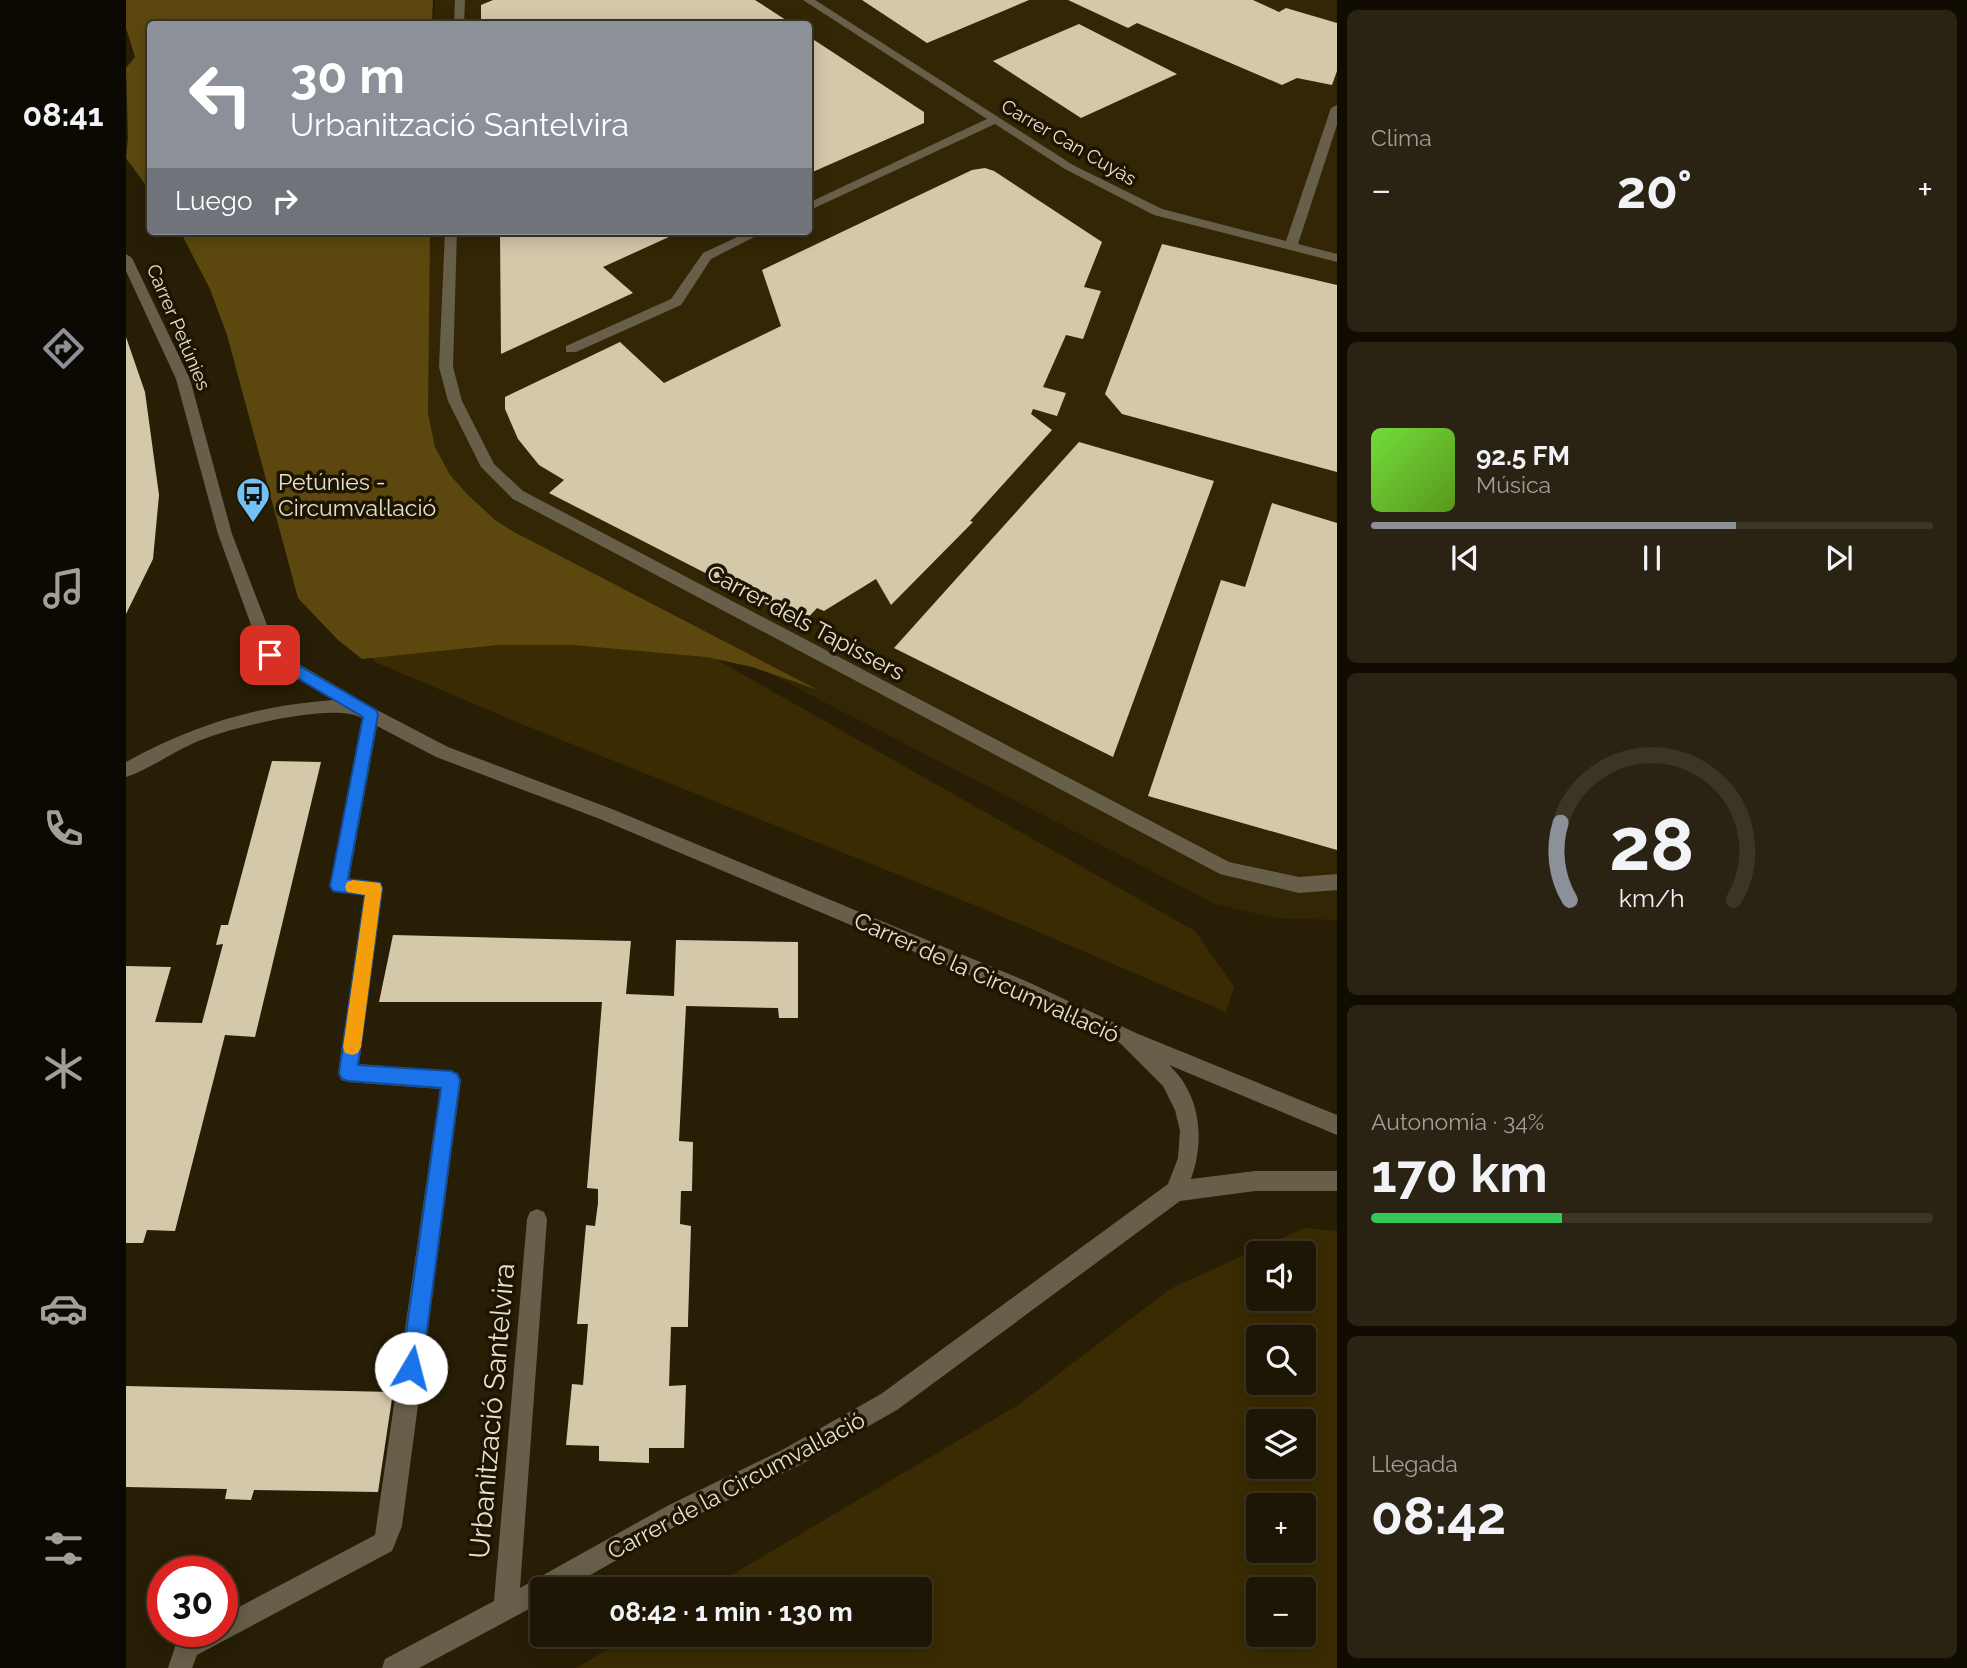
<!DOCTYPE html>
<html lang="es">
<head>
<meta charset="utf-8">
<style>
	body { margin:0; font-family:Raleway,sans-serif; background:#2a2313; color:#f1f3f6; height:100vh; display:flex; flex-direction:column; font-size:26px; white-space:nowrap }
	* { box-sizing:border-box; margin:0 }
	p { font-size:23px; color:#a09f9a }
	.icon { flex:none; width:38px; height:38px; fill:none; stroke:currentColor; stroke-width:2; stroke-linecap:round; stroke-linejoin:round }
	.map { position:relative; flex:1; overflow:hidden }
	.drawer { display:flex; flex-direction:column; gap:10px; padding:10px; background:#100c02; width:630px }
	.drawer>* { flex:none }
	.hud { position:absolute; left:21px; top:21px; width:665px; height:214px; border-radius:7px; box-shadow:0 4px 18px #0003,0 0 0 2px #3b3526; background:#8c9099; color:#fff; overflow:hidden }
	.fabs { position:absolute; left:1120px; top:1241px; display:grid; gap:14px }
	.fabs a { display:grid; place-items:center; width:70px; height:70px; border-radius:7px; background:#1d1604; box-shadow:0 4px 18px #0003,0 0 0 2px #3b3526; font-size:35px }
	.speed { position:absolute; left:21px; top:1556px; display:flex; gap:14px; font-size:35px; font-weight:700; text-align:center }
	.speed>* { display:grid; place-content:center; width:91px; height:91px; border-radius:50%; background:#1d1604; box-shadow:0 4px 18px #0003,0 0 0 2px #3b3526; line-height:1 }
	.speed .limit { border:10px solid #d22; background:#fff; color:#111 }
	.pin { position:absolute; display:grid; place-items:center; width:60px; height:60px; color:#fff; margin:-30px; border-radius:14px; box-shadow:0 4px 10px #0006 }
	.me { position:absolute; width:77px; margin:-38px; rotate:8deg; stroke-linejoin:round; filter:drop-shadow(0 0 5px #0008) }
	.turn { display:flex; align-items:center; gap:24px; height:147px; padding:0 28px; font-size:32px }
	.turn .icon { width:91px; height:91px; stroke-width:2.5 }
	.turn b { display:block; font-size:49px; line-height:60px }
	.then { display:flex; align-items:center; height:66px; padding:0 28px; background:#0003; gap:14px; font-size:26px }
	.big { font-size:52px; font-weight:700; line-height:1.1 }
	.drawer .tile { flex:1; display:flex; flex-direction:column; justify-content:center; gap:10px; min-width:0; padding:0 24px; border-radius:10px; background:#2a2313 }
	.drawer .dial { align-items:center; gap:0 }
	.dial svg { height:182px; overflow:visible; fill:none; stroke:#3b3526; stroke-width:7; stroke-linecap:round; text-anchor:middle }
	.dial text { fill:#f1f3f6; stroke:none }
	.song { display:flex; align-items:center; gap:21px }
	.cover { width:84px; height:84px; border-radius:10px; background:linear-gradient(135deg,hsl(100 70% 55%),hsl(90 70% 35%)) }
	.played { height:7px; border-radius:4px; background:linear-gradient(90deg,#8c9099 65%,#3b3526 65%) }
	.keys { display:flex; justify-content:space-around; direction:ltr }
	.heat { display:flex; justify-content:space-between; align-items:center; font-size:38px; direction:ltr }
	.charge { height:10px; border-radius:5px; background:linear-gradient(90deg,#34c759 34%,#3b3526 0) }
	.trip { position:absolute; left:404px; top:1577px; width:402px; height:70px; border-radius:7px; background:#1d1604; box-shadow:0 4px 18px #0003,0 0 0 2px #3b3526; font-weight:700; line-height:70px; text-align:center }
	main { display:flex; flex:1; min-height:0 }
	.dock { display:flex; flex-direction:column; width:126px; justify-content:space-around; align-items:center; background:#0c0902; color:#a09f9a }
	.dock .icon { width:49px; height:49px }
	.dock .current { color:#8c9099 }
	.dock b { font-size:32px; color:#f1f3f6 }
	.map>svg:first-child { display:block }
</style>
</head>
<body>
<main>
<nav class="dock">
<b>08:41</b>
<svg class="icon current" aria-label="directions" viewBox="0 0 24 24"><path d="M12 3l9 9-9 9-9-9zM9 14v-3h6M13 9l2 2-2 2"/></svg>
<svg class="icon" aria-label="music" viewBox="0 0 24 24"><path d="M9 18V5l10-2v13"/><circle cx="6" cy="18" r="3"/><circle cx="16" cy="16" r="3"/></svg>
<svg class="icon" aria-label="phone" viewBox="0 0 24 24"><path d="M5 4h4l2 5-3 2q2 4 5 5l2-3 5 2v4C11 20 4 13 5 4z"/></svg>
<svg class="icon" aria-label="climate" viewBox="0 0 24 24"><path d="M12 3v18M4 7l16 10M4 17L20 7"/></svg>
<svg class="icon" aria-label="car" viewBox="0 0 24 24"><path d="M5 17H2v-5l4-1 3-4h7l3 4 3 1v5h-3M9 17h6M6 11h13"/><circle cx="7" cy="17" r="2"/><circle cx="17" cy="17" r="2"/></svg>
<svg class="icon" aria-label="filters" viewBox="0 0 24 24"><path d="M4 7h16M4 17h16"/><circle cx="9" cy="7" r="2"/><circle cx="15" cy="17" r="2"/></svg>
</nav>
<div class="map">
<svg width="1211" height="1668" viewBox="0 0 1211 1668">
	<rect width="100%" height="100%" fill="#271e05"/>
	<path fill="#322604" d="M309,0H1211V920L1147,918L1089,904L694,700L292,482L299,231H682V24H308Z"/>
	<g fill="#3a2b02" fill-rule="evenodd">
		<path d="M286,487L1069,931L1108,987L1100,1012L858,909L393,723L249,662L192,599Z"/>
		<path d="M1178,1228L1211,1231V1668H450L506,1635L794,1634V1589H582L892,1405L1044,1289ZM1132,1253H1178V1298H1132ZM1132,1337H1178V1382H1132ZM1132,1421H1178V1466H1132ZM1132,1505H1178V1550H1132ZM1132,1589H1178V1634H1132Z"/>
	</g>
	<g fill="#5c480f">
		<path d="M0,0H307L306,24H24V191L0,158L2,139L0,68L9,57L0,28Z"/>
		<path d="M54,231H304L302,413L309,447L324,475L341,494L369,520L388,532L692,690L626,667L580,657L447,645H372L236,659L212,640L172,598L101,335L84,289Z"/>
	</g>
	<g fill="#d4c8ab">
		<path d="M367,0H629L663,22L656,24H355V5Z"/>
		<path d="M736,0H903L801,43Z"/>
		<path d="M942,0H1127L1153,12L1160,8L1211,23V71L1206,85L1171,78L1156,85L1011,23L1002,28Z"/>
		<path d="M953,24L1051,74L955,118L867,61Z"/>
		<path d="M682,36L798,112V123L682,174Z"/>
		<path d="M859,168L868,171L976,242L958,287L975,291L957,339L940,335L917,387L940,393L931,416L907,409L905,414L926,430L844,521L847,522L765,605L750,579L698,611L691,608L677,623L423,493L438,480L413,465L392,439L379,409V397L494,342L538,383L655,326L636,270L846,170Z"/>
		<path d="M374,231H556L477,267L507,293L375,354Z"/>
		<path d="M1036,244L1211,285V472L996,414L979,394Z"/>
		<path d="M0,337L19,392L33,495L27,559L0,614Z"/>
		<path d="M953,442L1088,481L987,757L768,648Z"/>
		<path d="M1146,503L1211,523V850L1022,796L1095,580L1119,587Z"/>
		<path d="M146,761L195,762L129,1037L99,1035L49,1231L21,1230L17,1243H0V966L45,967L29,1022L76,1023L97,944L90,945L95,925H102Z"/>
		<path d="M267,935L505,941L500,994L548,996L550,940L672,942V1018H653L652,1008L560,1006L553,1141L567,1142L566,1191H555L554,1224L565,1226L562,1322V1327H545L543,1386L560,1385L558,1448H523V1463L473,1461V1446L440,1445L446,1384L457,1385L462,1324H451L460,1225L469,1226L472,1203V1189L461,1188L476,1002H253Z"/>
		<path d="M0,1386L267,1392L252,1492L128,1490L125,1500L99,1499L101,1489L0,1487Z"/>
	</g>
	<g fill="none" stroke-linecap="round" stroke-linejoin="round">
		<g fill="#685f4a" fill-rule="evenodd">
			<path d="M329,0H339L338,24H328Z"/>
			<path d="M677,0H689L947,165L1036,209L1160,241L1205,108L1211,105V125L1172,244L1211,254V262L1028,215L939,169L869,124L682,211V203L861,119Z"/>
			<path d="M319,231H331L327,367L336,401L368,464L397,491L1103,862L1173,877L1211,874V890L1173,893L1094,874L387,499L355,467L322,401L313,367Z"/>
			<path d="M624,231H640L585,259L555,305L450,352H440V346L545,299L577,253Z"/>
			<path d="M0,254L6,258L64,379L106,534L151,651L251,710L322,747L486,809L902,982L1010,1033L1211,1115V1135L1043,1065C1075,1095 1079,1140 1065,1179L1129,1171H1211V1191H1129L1054,1201L771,1410L672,1466L557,1522L440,1589H416V1602L293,1668H256L259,1659L368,1601L401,1219L404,1212L411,1209L418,1212L421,1219L394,1588L541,1506L656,1450L755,1394L1042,1184L1052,1158L1054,1131L1049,1110L1037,1086L994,1043L888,994L474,819L310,757L251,726L223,879L254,882L257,888L233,1064L325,1071L332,1073L335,1080L276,1526L266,1551L71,1655L66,1668H42L52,1638L67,1631H96V1616L249,1535L314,1089L222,1082L215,1080L212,1073L238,895L207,892L204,886L236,718C208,701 99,729 68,743C45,753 24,769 0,777V762C68,725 129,706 207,700L138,659L136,655L92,534L50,379L0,271Z"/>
		</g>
	</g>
	<path fill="#1a73e8" stroke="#114b97" stroke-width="2" d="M144,649L250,710L252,715L222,879L254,883L256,888L232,1065L325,1071L331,1074L334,1080L296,1368L293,1375L285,1378L278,1375L275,1368L315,1088L222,1081L216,1079L213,1073L239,895L207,891L204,886L237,717L139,659L137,655Z"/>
	<path fill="#f59e0b" d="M227,880L254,883L256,888L235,1047L232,1053L226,1055L219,1053L217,1047L239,895L221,892L219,887L221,882Z"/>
	<defs>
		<g id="bus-pin" transform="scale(1.75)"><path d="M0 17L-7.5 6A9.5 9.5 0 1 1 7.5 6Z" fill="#71c1f5" stroke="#1e1500"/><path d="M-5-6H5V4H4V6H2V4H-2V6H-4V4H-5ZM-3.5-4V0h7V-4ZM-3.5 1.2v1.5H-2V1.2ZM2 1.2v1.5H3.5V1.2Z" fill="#111"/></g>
	</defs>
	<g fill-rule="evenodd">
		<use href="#bus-pin" x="127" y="494"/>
	</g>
	<g text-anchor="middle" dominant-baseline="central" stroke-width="7" stroke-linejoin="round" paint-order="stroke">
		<g font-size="19" fill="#e6e0d1" stroke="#1e1500">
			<text transform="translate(943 142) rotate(30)">Carrer Can Cuyàs</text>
			<text transform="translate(53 327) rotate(67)">Carrer Petúnies</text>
		</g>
		<g font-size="23" fill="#e6e0d1" stroke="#1e1500" text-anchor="start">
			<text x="152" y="481">Petúnies -<tspan x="152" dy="26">Circumval·lació</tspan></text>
		</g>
		<g font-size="23" fill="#e6e0d1" stroke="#1e1500">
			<text transform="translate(680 622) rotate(28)">Carrer dels Tapissers</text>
			<text transform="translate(861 977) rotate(24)">Carrer de la Circumval·lació</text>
			<text transform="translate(610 1485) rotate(-28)">Carrer de la Circumval·lació</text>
		</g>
		<g font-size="28" fill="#e6e0d1" stroke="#1e1500">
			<text transform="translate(366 1411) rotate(-85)">Urbanització Santelvira</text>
		</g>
	</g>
</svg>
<div class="fabs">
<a><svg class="icon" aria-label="sound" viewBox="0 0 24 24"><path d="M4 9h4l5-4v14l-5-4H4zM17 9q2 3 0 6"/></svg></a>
<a><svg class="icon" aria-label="search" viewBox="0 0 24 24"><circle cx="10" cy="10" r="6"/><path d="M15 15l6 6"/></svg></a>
<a><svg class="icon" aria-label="layers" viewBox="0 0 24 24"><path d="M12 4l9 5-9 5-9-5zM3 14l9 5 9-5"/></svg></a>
<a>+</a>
<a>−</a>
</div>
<div class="speed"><div class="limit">30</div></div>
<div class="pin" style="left:144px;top:655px;background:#d93025"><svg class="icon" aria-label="arrive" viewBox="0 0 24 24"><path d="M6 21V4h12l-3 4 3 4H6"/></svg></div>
<svg class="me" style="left:285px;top:1368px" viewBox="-20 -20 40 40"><circle r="19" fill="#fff"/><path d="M0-13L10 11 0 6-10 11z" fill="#1a73e8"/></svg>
<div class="trip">08:42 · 1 min · 130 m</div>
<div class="hud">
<div class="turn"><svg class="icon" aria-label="left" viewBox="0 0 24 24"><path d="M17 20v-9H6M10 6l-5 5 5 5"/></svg><div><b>30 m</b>Urbanització Santelvira</div></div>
<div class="then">Luego<svg class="icon" aria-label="right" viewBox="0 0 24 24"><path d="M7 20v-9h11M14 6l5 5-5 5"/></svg></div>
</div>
</div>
<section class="drawer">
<div class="tile"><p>Clima</p>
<div class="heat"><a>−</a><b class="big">20°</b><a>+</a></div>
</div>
<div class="tile">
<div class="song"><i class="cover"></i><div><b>92.5 FM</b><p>Música</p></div></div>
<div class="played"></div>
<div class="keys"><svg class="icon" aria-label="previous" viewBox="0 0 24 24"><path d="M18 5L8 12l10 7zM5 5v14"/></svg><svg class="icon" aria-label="pause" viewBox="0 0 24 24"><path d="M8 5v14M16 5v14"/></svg><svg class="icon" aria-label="next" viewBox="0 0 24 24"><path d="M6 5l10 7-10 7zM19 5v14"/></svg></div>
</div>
<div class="tile dial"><svg viewBox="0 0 100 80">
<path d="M14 69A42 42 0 1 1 86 69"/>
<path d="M14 69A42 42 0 0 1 10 35" stroke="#8c9099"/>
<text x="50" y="56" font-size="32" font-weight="700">28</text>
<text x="50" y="72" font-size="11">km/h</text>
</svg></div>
<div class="tile"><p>Autonomía · 34%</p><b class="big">170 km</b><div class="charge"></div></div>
<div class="tile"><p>Llegada</p><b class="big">08:42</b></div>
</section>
</main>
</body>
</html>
